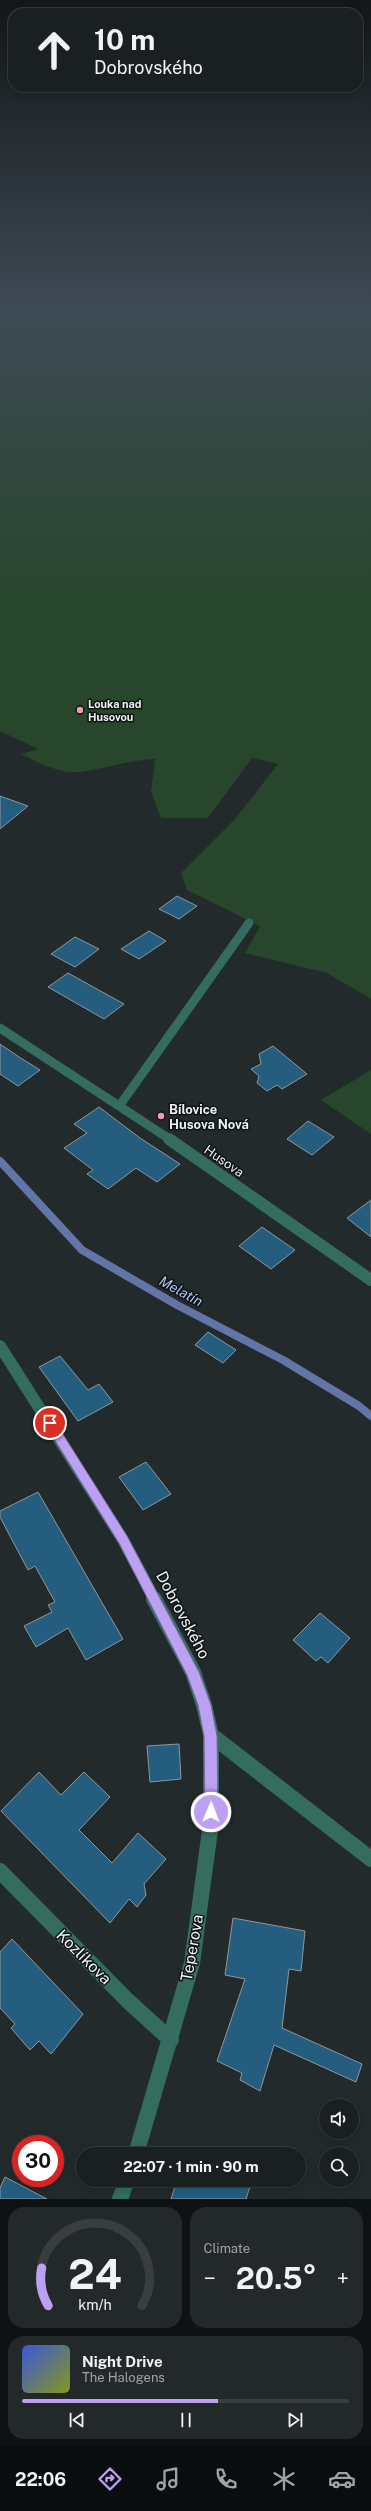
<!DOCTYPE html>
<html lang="en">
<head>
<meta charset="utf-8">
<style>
	body { margin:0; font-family:"Public Sans",sans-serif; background:#232829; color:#f1f3f6; height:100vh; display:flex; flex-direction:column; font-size:15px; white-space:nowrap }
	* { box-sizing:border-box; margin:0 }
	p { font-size:13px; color:#9fa3a5 }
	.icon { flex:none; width:22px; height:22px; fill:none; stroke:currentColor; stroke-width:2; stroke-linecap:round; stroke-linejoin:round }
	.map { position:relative; height:2199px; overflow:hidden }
	.panel { display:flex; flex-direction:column; gap:8px; padding:8px; background:#0e1212; flex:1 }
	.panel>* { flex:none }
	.hud { position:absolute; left:8px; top:8px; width:355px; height:84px; border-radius:16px; box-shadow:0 2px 10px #0003,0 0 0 1px #383e3e; background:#1a2020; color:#f1f3f6; overflow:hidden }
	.controls { position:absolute; left:319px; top:2099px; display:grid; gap:8px }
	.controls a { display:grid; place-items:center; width:40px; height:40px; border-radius:50%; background:#1a2020; box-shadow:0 2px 10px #0003,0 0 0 1px #383e3e; font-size:20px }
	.speed { position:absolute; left:12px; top:2135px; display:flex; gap:8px; font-size:20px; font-weight:700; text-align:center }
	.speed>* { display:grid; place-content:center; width:52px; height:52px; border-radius:50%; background:#1a2020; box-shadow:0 2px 10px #0003,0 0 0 1px #383e3e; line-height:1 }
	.speed .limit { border:6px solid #d22; background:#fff; color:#111 }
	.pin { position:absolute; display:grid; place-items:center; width:34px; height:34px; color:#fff; margin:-17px; border:2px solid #fff; border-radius:50%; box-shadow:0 1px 4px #0007 }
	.me { position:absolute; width:44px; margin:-22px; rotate:1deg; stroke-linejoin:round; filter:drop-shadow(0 0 3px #0008) }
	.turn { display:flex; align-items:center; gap:14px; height:84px; padding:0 20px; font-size:18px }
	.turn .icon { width:52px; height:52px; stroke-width:2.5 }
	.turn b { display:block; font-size:28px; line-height:34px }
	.big { font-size:30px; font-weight:700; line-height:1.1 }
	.panel .card { flex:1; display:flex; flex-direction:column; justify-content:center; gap:6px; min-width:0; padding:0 14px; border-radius:16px; background:#232829 }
	.panel .dial { align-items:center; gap:0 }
	.dial svg { height:104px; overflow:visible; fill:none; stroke:#383e3e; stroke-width:7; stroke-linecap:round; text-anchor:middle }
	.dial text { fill:#f1f3f6; stroke:none }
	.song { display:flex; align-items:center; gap:12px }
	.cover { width:48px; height:48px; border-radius:6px; background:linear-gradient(135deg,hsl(230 70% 55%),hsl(70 70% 35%)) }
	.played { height:4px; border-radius:2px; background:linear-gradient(90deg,#bca0f2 60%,#383e3e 60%) }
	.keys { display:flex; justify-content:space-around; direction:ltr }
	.heat { display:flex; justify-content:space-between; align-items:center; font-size:22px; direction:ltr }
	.panel .tiles { flex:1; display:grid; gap:8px; grid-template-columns:1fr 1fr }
	.card:last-child { grid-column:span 2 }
	.trip { position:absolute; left:76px; top:2147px; width:230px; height:40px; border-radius:20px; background:#1a2020; box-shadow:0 2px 10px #0003,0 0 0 1px #383e3e; font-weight:700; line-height:40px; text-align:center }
	.tabs { display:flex; height:64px; justify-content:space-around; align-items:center; background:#0a0d0d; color:#9fa3a5 }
	.tabs .icon { width:28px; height:28px }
	.tabs .selected { color:#bca0f2 }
	.tabs b { font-size:18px; color:#f1f3f6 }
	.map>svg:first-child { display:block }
</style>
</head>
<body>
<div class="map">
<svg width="371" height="2199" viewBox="0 0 371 2199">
	<rect width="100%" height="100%" fill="#222a2b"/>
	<g fill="#27462b">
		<path d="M0,312H371V999L327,973L245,953L260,926L187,890L181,873L235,819L278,764L252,758L208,818H161L151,792L155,759C128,760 105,769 79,772C59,774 38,762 21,754L38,749L0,731Z"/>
		<path d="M371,1070V1134L321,1100Z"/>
	</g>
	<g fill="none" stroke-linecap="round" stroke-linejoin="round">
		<path stroke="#6375a6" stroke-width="8" d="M0,1161L82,1250L177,1305L283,1360L359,1406L371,1416"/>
	</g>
	<g fill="#255d7e" stroke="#90979c">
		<path d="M0,796L28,806L0,829Z"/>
		<path d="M177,896L197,906L179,919L159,909Z"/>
		<path d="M149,931L166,941L139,959L121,949Z"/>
		<path d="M75,937L99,949L75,967L51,954Z"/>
		<path d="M68,973L124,1004L104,1019L48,987Z"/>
		<path d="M0,1044L19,1057L40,1070L18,1086L0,1074Z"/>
		<path d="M273,1046L307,1074L282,1089L277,1085L267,1091L257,1083L259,1076L251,1069L261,1064L259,1054Z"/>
		<path d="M99,1107L140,1138L180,1164L157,1182L136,1168L108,1189L87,1174L93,1170L64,1148L87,1133L74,1124Z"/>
		<path d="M308,1121L334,1137L312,1155L287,1139Z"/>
		<path d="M371,1200V1237L347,1218Z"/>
		<path d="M262,1227L295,1250L271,1269L239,1246Z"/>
		<path d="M208,1332L236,1350L223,1363L195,1345Z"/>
		<path d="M60,1356L88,1390L99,1384L113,1402L78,1421L39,1367Z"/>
		<path d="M146,1462L171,1494L143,1510L119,1477Z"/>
		<path d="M38,1492L123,1639L86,1660L68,1628L36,1647L24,1626L52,1612L48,1605L55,1602L35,1566L28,1570L0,1517V1511Z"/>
		<path d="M320,1613L350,1638L328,1663L321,1657L316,1661L293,1640Z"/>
		<path d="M179,1744L181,1779L150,1782L147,1746Z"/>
		<path d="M39,1772L61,1795L84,1772L110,1797L79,1830L112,1863L138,1833L166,1859L144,1884L146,1895L137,1907L129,1899L110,1923L1,1811Z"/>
		<path d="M233,1918L305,1931L301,1971L289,1969L282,2028L362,2064L356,2082L274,2045L260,2091L240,2080L242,2073L217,2061L245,1979L225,1975Z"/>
		<path d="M12,1939L83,2014L51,2054L39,2041L30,2050L11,2028L15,2024L0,2008V1952Z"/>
		<path d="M5,2177L47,2199H0V2188Z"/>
		<path d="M177,2180H252L246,2199H171Z"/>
	</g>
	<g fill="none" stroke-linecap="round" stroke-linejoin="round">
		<g stroke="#346c60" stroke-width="9">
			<path d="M0,1028L171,1140"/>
			<path d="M120,1105L249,923"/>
		</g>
		<g stroke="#346c60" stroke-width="12">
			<path d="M169,1139L371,1280"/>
			<path d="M0,1346L123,1540L155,1600"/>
		</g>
		<g stroke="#346c60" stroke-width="16">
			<path d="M211,1735L371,1859"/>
			<path d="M0,1871L128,2001L171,2040"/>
			<path d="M136,2154L192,1963L211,1823V1735L204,1705L193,1672L154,1599"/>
			<path d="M120,2199L127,2180"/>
		</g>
	</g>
	<linearGradient id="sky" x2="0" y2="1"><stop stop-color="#131718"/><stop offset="0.5" stop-color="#3e4a55"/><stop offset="1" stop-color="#3e4a55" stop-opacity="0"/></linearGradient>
	<rect width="371" height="620" fill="url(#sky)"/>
	<path fill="#bca0f2" stroke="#7a689d" d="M50,1418L54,1420L127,1536L199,1672L211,1705L217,1736L218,1812L216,1817L211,1819L207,1817L205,1812L204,1736L198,1705L187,1675L119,1543L46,1426V1420Z"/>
	<g fill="#f09ab6" stroke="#0f1213" stroke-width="1.5">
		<circle cx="80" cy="710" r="4"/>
		<circle cx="161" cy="1116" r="4"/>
	</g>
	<g text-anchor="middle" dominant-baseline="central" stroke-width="3" stroke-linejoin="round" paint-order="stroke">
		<g font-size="11" font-weight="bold" fill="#edf2f3" stroke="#0f1213" text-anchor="start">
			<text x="88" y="704">Louka nad<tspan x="88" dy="13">Husovou</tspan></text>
		</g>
		<g font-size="13" font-weight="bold" fill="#edf2f3" stroke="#0f1213" text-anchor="start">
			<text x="169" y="1109">Bílovice<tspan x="169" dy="15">Husova Nová</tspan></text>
		</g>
		<g font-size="13" fill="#edf2f3" stroke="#0f1213">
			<text transform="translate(224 1161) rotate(35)">Husova</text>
		</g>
		<g font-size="14" font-style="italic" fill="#acc3fe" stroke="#0f1213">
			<text transform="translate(181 1291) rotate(29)">Melatín</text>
		</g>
		<g font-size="16" fill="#edf2f3" stroke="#0f1213">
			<text transform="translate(183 1615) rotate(62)">Dobrovského</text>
			<text transform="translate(192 1948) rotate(-80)">Teperova</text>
			<text transform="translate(84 1957) rotate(45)">Kozlíkova</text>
		</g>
	</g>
</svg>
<div class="controls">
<a><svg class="icon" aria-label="sound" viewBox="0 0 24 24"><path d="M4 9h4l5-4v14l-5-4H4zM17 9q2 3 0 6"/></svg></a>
<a><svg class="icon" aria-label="search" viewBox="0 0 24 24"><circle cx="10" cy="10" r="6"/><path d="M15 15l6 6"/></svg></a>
</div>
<div class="speed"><div class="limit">30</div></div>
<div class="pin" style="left:50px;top:1423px;background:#d93025"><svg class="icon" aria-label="arrive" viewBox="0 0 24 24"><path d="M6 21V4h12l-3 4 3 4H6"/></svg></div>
<svg class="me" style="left:211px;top:1812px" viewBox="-20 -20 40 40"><circle r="17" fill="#bca0f2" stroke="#fff" stroke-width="3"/><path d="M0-11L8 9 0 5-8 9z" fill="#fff"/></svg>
<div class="trip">22:07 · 1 min · 90 m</div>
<div class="hud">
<div class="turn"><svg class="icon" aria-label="ahead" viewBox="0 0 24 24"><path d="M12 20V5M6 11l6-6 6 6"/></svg><div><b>10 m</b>Dobrovského</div></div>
</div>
</div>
<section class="panel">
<div class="tiles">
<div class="card dial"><svg viewBox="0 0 100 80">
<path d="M14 69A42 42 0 1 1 86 69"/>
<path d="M14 69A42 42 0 0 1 9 40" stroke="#bca0f2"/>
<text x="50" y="56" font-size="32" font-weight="700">24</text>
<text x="50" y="72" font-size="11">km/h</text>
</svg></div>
<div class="card"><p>Climate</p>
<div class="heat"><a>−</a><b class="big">20.5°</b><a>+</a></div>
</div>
<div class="card">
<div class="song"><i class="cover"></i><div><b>Night Drive</b><p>The Halogens</p></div></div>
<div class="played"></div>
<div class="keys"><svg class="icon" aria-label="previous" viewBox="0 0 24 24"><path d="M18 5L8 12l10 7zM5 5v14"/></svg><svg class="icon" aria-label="pause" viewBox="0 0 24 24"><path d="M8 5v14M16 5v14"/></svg><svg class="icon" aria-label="next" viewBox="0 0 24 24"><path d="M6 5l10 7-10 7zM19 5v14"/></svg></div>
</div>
</div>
</section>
<nav class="tabs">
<b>22:06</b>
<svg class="icon selected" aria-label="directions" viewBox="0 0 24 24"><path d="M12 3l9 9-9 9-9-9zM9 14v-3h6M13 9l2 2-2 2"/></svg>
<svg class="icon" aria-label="music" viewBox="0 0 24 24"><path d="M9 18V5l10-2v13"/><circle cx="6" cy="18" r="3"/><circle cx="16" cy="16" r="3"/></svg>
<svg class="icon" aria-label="phone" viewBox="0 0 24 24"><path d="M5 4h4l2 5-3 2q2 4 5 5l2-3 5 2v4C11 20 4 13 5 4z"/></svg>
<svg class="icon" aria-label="climate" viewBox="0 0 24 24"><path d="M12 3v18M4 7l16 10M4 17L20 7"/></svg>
<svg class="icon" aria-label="car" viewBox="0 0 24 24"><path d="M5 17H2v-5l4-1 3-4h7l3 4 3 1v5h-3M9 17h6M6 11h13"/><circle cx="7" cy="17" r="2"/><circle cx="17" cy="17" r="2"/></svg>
</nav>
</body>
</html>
